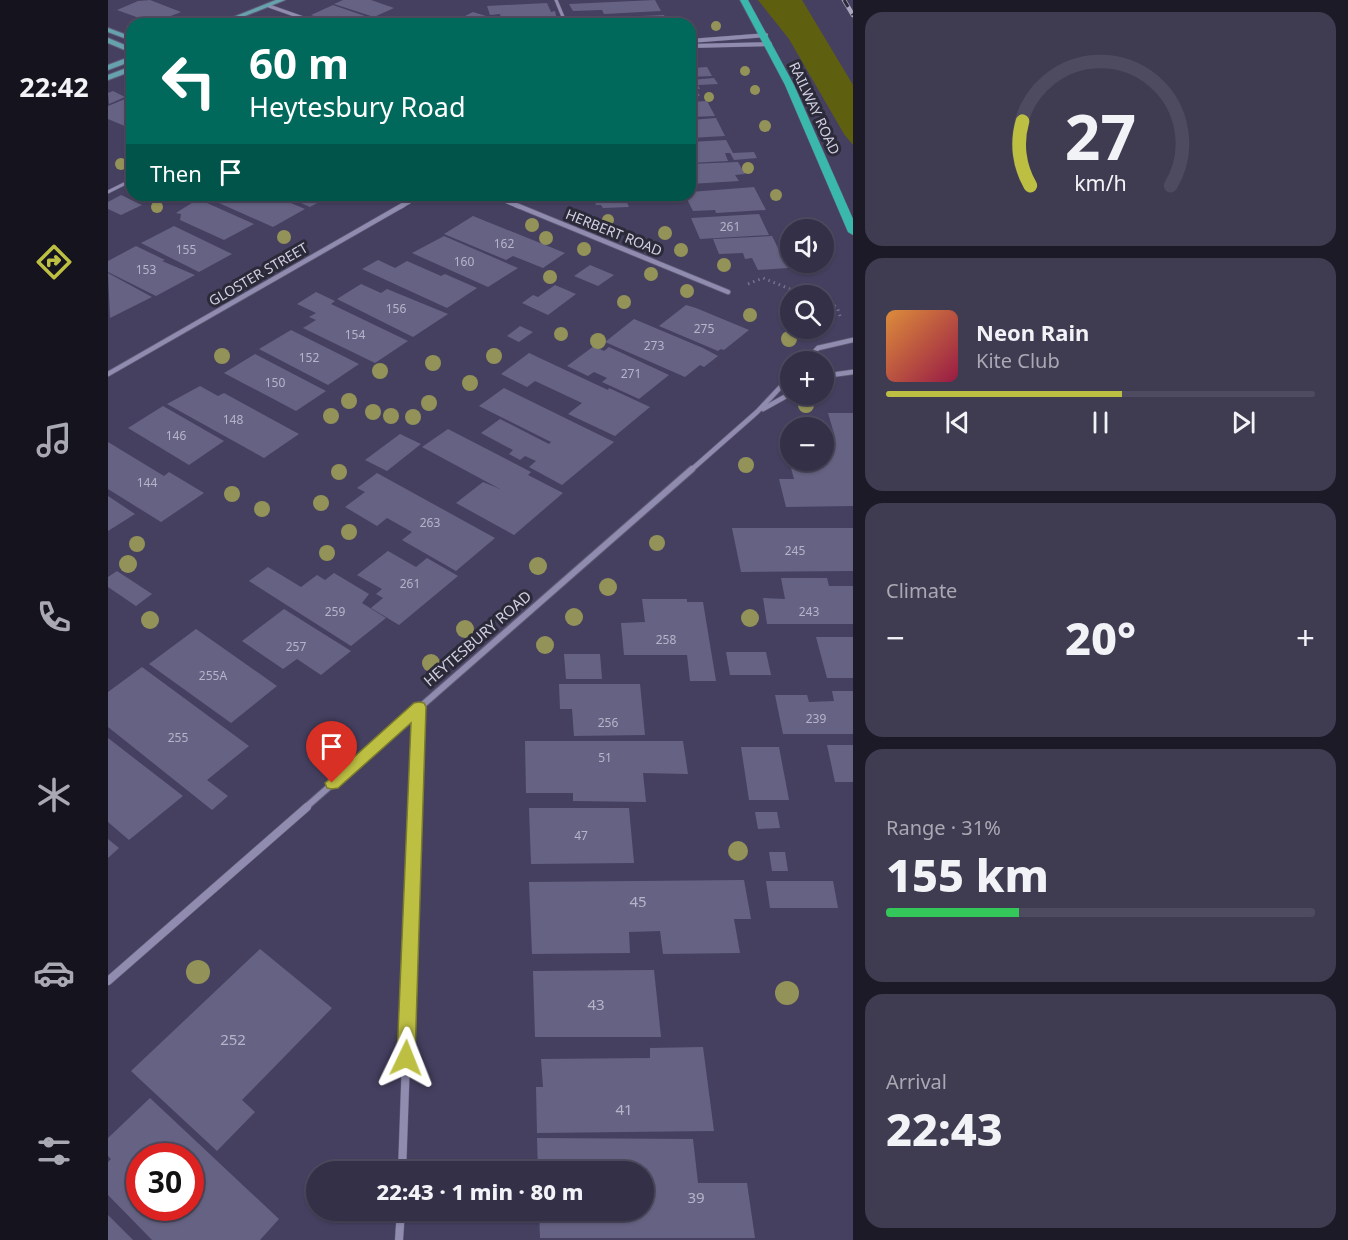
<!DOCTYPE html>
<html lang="en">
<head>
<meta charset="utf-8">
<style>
	body { margin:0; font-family:"Noto Sans",sans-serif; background:#3f3c52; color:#f1f3f6; height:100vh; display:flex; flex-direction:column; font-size:22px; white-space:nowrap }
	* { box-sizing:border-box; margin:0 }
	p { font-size:20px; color:#a9a9b4 }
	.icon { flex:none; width:33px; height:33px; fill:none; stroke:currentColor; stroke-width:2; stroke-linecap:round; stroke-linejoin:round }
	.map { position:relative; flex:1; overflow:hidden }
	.side { display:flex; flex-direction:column; gap:12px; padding:12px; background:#1d1a28; width:495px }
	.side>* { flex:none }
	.banner { position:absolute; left:18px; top:18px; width:570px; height:183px; border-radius:18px; box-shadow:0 2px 4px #0004,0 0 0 2px #4e4b60; background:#00695c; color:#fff; overflow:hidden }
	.buttons { position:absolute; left:672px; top:219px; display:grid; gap:12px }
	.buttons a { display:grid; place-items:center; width:54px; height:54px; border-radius:50%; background:#343048; box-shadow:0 2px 4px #0004,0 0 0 2px #4e4b60; font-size:30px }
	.speed { position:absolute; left:18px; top:1143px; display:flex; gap:12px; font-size:30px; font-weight:700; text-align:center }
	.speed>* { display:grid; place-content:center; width:78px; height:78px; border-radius:50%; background:#343048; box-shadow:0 2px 4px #0004,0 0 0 2px #4e4b60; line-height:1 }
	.speed .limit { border:9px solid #d22; background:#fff; color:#111 }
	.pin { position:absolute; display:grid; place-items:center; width:51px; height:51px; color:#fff; margin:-62px -26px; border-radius:50% 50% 50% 0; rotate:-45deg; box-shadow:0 0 6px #0007 }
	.pin .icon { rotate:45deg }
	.me { position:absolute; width:66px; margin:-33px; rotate:2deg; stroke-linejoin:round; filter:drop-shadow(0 0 4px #0008) }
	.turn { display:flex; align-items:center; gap:21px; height:126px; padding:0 24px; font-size:27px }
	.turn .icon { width:78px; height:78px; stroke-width:2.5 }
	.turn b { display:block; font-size:42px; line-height:51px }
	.then { display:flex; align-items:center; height:57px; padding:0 24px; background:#0003; gap:12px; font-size:22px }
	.big { font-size:45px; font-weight:800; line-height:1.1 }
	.side .tile { flex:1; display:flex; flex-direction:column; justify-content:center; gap:9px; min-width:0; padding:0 21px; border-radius:18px; background:#3f3c52 }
	.side .dial { align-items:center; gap:0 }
	.dial svg { height:156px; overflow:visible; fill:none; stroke:#4e4b60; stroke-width:7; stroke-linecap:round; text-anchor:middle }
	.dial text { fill:#f1f3f6; stroke:none }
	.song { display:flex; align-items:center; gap:18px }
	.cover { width:72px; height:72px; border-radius:9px; background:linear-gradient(135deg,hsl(30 70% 55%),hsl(340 70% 35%)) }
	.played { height:6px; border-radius:3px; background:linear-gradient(90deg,#bdbf43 55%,#4e4b60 55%) }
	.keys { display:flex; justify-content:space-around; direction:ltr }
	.heat { display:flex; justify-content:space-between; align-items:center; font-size:33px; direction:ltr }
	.charge { height:9px; border-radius:4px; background:linear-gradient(90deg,#34c759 31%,#4e4b60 0) }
	.trip { position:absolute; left:198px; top:1161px; width:348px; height:60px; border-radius:30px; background:#343048; box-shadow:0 2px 4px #0004,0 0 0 2px #4e4b60; font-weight:800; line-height:60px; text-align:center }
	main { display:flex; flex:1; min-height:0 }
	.tabs { display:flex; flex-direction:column; width:108px; justify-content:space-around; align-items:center; background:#15131d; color:#a9a9b4 }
	.tabs .icon { width:42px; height:42px }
	.tabs .current { color:#bdbf43 }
	.tabs b { font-size:27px; color:#f1f3f6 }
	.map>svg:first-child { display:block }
</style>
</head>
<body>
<main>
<nav class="tabs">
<b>22:42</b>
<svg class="icon current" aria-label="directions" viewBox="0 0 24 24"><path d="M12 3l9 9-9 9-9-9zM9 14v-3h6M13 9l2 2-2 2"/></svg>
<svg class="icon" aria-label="music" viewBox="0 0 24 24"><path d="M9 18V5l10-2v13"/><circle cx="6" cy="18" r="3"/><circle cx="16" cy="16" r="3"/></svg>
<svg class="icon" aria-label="phone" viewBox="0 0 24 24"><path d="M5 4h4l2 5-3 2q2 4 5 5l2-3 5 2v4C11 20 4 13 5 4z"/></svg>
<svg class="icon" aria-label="climate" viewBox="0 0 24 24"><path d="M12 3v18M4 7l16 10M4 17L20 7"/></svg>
<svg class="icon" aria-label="car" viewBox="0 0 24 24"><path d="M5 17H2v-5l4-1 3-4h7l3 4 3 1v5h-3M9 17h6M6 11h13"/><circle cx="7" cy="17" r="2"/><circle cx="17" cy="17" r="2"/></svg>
<svg class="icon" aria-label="filters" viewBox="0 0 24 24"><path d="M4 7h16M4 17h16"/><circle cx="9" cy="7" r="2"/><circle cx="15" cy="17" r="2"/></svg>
</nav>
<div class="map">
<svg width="745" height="1240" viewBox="0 0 745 1240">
	<rect width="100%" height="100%" fill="#454060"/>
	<path fill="#5f600f" d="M650,0H694L745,85V145L736,134L681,39Z"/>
	<g fill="#666283" fill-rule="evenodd">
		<path d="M42,0L73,12L45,23L9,10L30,1Z"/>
		<path d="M235,0H263L286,8L266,17L226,4Z"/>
		<path d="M547,0L553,11L496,14L494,10L465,11L461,4Z"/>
		<path d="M439,3L443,12L447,11L450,24H424L423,22L410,23L409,19L399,20L393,18L392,14L382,15L379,6Z"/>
		<path d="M225,5L280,24H229L203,15Z"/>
		<path d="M365,12L394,21L403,24H351L345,22Z"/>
		<path d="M556,15L560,24H466L464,19Z"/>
		<path d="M582,65L584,68L599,67L604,76L582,77Z"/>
		<path d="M606,78L610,84L590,85L592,89H588L592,96L582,97V80Z"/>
		<path d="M5,91L17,97L1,104L0,93Z"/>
		<path d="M17,99L24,102V129L0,119V106Z"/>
		<path d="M599,101L607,116L582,117V102Z"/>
		<path d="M608,118L617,136L582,138V120Z"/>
		<path d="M618,140L625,153L646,152L649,158L626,160L622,153H617L620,161L582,163V142Z"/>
		<path d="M630,162L637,174L627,175L631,181L582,184V164Z"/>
		<path d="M646,187L658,210L608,213L607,210L585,211L577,195H582V192Z"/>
		<path d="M13,195L34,205L13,215L0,209V202Z"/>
		<path d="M109,195H164L197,209L165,227L102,199Z"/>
		<path d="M175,195H224L202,207Z"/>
		<path d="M484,195H516L521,207L495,208L493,205H488Z"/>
		<path d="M90,199L146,224L116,240L72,220L73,214L68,213Z"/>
		<path d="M651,214L661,235L592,239L583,218Z"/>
		<path d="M365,216L457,253L435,268L405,256L398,260L336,234Z"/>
		<path d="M66,226L124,254L91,272L33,243Z"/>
		<path d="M336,236L410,268L380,287L304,253Z"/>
		<path d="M664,236L680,268L650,270L644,258L637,259L635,253L611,254L605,239Z"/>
		<path d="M28,246L57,260L54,261L87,275L48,296L0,272V261Z"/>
		<path d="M270,260L287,268L299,261L333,276L337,274L369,288L339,308L254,269Z"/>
		<path d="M482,265L506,275L490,286L466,276Z"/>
		<path d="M0,273L44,297L2,318Z"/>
		<path d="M253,284L273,293L279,289L340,314L305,337L229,299Z"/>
		<path d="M447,285L468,294L440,315L414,303L425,295L430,297Z"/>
		<path d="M208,292L227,301L223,304L300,341L267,363L195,328L208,320L201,317L208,313L189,304Z"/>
		<path d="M578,305L588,308L641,330L616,350L613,349L610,351L551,326Z"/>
		<path d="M526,319L595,348L610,356L596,367L592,365L577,377L497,342Z"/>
		<path d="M412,326L425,332L411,342L399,336Z"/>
		<path d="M183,330L251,364L220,385L151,349Z"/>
		<path d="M486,346L496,351L501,347L561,375L531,399L494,382L499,378L486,372L480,376L459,366Z"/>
		<path d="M421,353L500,390L501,388L542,407L507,436L460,414L474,403L427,381L419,387L393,374Z"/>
		<path d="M147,354L218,391L188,411L116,373Z"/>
		<path d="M92,386L110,396L116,393L191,434L156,458L59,404Z"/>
		<path d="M396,388L506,442L454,485L421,467L428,461L417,456L412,460L401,454L405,450L373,433L392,419L441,444L443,442L371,406Z"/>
		<path d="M55,406L116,441L81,465L20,428Z"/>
		<path d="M720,413H745V506L678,507L671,479H686L677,446H682V460H716V437H727Z"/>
		<path d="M340,429L423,472L420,475L455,493L406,535L348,503L375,482L392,489L314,447Z"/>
		<path d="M292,434L313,444L279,471L257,460Z"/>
		<path d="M0,442L56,476L61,472L96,493L53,522L0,489Z"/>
		<path d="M269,473L387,538L348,571L294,540L304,532L279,518L269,526L237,507L257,492L249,488Z"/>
		<path d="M0,496L27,514L0,531Z"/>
		<path d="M624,528H745V571L633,572Z"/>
		<path d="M280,551L308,567L319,558L350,576L291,625L263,608L275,598L268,594L274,589L249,575Z"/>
		<path d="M160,567L193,587L209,575L217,580L226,573L261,594L254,603L278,618L243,646L141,581Z"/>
		<path d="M9,571L44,594L28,606L0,587V577Z"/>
		<path d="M673,578H719L721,586H745V624H659L655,598L677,599Z"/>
		<path d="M534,599H579V602H595L608,681H582L579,655H516L513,623L537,622Z"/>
		<path d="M176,609L243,651L213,675L189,659L175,669L134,641Z"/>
		<path d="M88,629L169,686L123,723L41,664Z"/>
		<path d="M708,637H745V678H719Z"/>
		<path d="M618,652H658L663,675H622Z"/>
		<path d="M456,654H492L494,679H458Z"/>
		<path d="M34,667L141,746L99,780L120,796L104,810L0,727V692Z"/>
		<path d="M451,684H532L537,735L466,736L464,709H452Z"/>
		<path d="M724,691H745V734H675L667,695H699L701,702L726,701Z"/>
		<path d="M0,738L75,796L21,840L0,822Z"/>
		<path d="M417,741H575L580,774L535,773L538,802L465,801V793H418Z"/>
		<path d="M719,745H745V782H727Z"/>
		<path d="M633,747H671L681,800H641Z"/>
		<path d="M421,808H521L526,863L423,864Z"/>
		<path d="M647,812H669L672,828L650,829Z"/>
		<path d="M0,839L11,848L0,858Z"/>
		<path d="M661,852H677L680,871H664Z"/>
		<path d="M636,880L643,919H626L632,953L555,954L552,931L521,932L522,953L424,954L421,882Z"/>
		<path d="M658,881H725L730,908H662Z"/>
		<path d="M152,949L224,1008L134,1100L147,1112L109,1151L23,1071Z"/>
		<path d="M546,970L553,1037H427L425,971Z"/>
		<path d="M595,1047L606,1131L429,1133L428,1087H435L433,1059L542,1058V1048Z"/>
		<path d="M42,1098L171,1219L152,1240H44L0,1195V1162L3,1159L0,1156V1138ZM32,1156H82V1208H32Z"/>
		<path d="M429,1138L585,1139L590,1183H639L647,1238H432L431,1210H536V1172H430Z"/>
		<path d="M0,1215L25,1240H0Z"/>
	</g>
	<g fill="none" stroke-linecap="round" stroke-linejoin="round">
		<g stroke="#615d77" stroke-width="4">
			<g id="lane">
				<path d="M448,0L458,24"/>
				<path d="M161,6L212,24"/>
				<path d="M0,192L24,180"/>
			</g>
		</g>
		<g stroke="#615d77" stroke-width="4.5">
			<g id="street-far3">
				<path d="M582,41L658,35"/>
				<path d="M582,46L662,44"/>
				<path d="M383,195L412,207"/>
				<path d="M292,207L313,195"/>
			</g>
		</g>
		<g stroke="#615d77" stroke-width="6">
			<g id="street-far2">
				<path d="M408,205L620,292"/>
				<path d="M697,362L710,348L745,340"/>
				<path d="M0,374L295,205"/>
				<path d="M716,376L745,372"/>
				<path d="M655,409L682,394"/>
				<path d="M582,471L649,412L682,377"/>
			</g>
		</g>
		<g stroke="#615d77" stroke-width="8">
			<g id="street-far1">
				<path d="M197,808L584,469"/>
				<path d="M307,808L311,707"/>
			</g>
		</g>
		<g stroke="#615d77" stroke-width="9">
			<g id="street">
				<path d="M0,981L199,807"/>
				<path d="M294,1172L307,807"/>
				<path d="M291,1240L293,1210"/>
			</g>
		</g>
		<g stroke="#615d77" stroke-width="2">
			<g id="secondary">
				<path d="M168,0H177L117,24H108Z"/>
				<path d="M0,28L24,37V41L0,32Z"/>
				<path d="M0,38L24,48V53L0,43Z"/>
				<path d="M24,56V61L0,70V65Z"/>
				<path d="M24,66V71L0,80V75Z"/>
			</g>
		</g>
		<g stroke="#615d77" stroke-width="1">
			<path id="primary" d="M632,0H640L686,85L745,219V235L740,232L677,85Z"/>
		</g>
		<g stroke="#75718d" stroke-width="3" stroke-dasharray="1.5 4" stroke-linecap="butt">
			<path d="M640,284L655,278L699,296"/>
			<path d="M716,302L729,307L733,319"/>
		</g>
		<use href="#lane" stroke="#908cb0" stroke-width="3"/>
		<use href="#street-far3" stroke="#908cb0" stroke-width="4"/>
		<use href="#street-far2" stroke="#908cb0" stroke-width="4.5"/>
		<use href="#street-far1" stroke="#908cb0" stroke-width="6"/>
		<use href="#street" stroke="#908cb0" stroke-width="8"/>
		<use href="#secondary" fill="#65a2ae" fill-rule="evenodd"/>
		<use href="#primary" fill="#3ab8ab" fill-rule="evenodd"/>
		<g stroke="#aaa7be" stroke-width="4.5">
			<path id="rail" d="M736,0L745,15"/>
		</g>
		<use href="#rail" stroke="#2b2a38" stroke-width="3" stroke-dasharray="8" stroke-linecap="butt"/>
	</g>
	<g fill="#939258">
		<circle cx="608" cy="26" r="5"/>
		<circle cx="637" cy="71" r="5"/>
		<circle cx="647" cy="90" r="5"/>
		<circle cx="601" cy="97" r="5"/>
		<circle cx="657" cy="126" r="6"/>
		<circle cx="13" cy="164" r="6"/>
		<circle cx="640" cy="168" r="6"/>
		<circle cx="668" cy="195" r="6"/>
		<circle cx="49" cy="207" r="6"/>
		<circle cx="500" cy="220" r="6"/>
		<circle cx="424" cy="225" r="7"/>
		<circle cx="557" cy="233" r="7"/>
		<circle cx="176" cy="237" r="7"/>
		<circle cx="438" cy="238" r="7"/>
		<circle cx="476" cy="249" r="7"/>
		<circle cx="573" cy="250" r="7"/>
		<circle cx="616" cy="265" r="7"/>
		<circle cx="543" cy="274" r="7"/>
		<circle cx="442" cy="277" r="7"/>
		<circle cx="579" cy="291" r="7"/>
		<circle cx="516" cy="302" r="7"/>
		<circle cx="642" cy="315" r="7"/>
		<circle cx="453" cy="334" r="7"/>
		<circle cx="681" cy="339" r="8"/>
		<circle cx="490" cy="341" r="8"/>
		<circle cx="114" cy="356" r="8"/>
		<circle cx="386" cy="356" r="8"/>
		<circle cx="325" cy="363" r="8"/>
		<circle cx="272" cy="371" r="8"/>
		<circle cx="362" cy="383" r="8"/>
		<circle cx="241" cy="401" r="8"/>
		<circle cx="321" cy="403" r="8"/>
		<circle cx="698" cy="405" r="8"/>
		<circle cx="265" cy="412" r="8"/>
		<circle cx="223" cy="416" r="8"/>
		<circle cx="283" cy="416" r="8"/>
		<circle cx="305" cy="417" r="8"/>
		<circle cx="638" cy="465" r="8"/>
		<circle cx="231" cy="472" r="8"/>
		<circle cx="124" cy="494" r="8"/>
		<circle cx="213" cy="503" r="8"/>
		<circle cx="154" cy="509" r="8"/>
		<circle cx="241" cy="532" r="8"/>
		<circle cx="549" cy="543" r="8"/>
		<circle cx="29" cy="544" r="8"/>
		<circle cx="219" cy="553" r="8"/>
		<circle cx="20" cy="564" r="9"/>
		<circle cx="430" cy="566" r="9"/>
		<circle cx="500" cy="587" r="9"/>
		<circle cx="466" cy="617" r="9"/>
		<circle cx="642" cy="618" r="9"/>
		<circle cx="42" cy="620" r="9"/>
		<circle cx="357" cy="629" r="9"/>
		<circle cx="437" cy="645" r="9"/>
		<circle cx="323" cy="663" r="9"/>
		<circle cx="630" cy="851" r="10"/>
		<circle cx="90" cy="972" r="12"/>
		<circle cx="679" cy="993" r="12"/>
	</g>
	<path fill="#bdbf43" stroke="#7b7c2c" stroke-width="1.5" d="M311,702L316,703L318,707L307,1058L304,1064L298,1066L292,1064L289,1058L303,723L230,788L224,789L219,788L217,783L306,703Z"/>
	<g text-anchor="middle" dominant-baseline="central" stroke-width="6" stroke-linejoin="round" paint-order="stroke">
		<g font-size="12" fill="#b6b4ca">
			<text x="622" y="226">261</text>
			<text x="396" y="243">162</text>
			<text x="78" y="249">155</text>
			<text x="356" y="261">160</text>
			<text x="38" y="269">153</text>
			<text x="288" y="308">156</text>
			<text x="596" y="328">275</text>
			<text x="247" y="334">154</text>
			<text x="546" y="345">273</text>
			<text x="201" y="357">152</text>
			<text x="523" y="373">271</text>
			<text x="167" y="382">150</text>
			<text x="125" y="419">148</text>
			<text x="68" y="435">146</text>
			<text x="39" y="482">144</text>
			<text x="322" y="522">263</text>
			<text x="687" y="550">245</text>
			<text x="302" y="583">261</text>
			<text x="227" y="611">259</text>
			<text x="701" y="611">243</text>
			<text x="558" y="639">258</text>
			<text x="188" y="646">257</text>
			<text x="105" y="675">255A</text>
			<text x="708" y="718">239</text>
			<text x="500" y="722">256</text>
			<text x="70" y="737">255</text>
			<text x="497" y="757">51</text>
			<text x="473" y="835">47</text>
		</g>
		<g font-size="14" fill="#d1cfe2" stroke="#2b2a38">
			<text transform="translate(707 108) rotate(65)">RAILWAY ROAD</text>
			<text transform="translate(506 232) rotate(22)">HERBERT ROAD</text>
			<text transform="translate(150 274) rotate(-30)">GLOSTER STREET</text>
		</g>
		<g font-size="15" fill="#d1cfe2" stroke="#2b2a38">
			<text transform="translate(369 638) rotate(-41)">HEYTESBURY ROAD</text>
		</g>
		<g font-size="15" fill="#b6b4ca">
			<text x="530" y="901">45</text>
			<text x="488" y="1004">43</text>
			<text x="125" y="1039">252</text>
			<text x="516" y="1109">41</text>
			<text x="588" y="1197">39</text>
		</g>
	</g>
</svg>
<div class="buttons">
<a><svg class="icon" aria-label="sound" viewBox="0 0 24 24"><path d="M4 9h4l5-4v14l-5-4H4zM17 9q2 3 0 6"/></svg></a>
<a><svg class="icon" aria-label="search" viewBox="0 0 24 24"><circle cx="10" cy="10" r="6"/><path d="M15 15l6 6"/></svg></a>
<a>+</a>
<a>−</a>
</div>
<div class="speed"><div class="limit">30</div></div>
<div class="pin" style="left:224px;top:783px;background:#d93025"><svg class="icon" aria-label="arrive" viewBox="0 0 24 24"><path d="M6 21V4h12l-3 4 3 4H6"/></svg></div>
<svg class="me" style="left:298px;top:1058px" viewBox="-20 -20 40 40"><path d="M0-17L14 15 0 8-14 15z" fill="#bdbf43" stroke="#fff" stroke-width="4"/></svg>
<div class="trip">22:43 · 1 min · 80 m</div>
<div class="banner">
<div class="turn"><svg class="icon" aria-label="left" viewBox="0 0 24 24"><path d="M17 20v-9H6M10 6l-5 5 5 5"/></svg><div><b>60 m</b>Heytesbury Road</div></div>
<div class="then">Then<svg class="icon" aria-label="arrive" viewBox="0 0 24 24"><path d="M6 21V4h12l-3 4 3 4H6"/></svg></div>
</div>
</div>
<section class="side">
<div class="tile dial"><svg viewBox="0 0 100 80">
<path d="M14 69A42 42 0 1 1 86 69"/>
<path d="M14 69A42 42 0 0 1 10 36" stroke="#bdbf43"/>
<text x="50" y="56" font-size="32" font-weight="700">27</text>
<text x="50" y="72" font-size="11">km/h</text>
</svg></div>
<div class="tile">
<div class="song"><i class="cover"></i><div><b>Neon Rain</b><p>Kite Club</p></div></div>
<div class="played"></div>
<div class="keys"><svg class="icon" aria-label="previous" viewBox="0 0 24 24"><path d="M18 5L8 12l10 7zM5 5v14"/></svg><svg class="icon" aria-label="pause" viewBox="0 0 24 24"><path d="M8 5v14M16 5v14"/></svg><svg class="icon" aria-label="next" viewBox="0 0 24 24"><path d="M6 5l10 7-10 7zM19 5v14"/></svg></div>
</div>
<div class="tile"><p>Climate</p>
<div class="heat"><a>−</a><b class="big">20°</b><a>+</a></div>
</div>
<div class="tile"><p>Range · 31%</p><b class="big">155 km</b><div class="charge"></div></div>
<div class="tile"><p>Arrival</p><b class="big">22:43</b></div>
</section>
</main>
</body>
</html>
